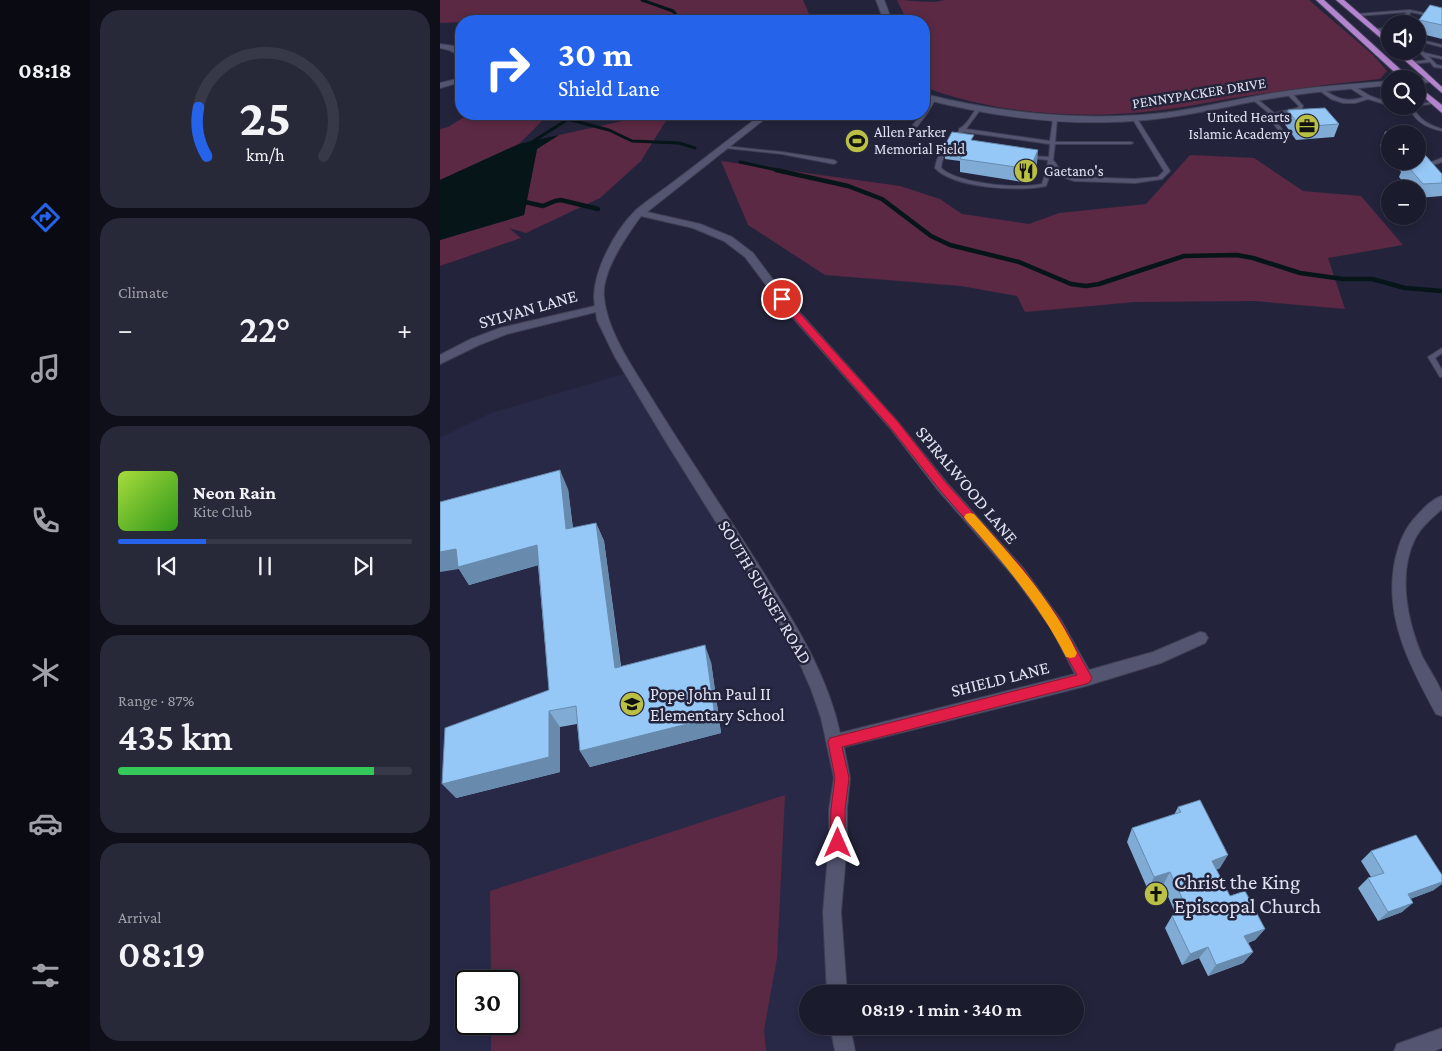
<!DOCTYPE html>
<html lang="en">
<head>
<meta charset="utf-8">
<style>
	body { margin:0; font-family:"Crimson Pro",serif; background:#272838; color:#f1f3f6; height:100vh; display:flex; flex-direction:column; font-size:19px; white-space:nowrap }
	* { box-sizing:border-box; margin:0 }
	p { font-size:16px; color:#9fa1a9 }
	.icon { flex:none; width:28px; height:28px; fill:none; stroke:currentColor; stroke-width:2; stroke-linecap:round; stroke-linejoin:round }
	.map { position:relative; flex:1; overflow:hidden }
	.drawer { display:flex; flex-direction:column; gap:10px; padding:10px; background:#0e0f18; width:350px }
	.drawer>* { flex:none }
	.top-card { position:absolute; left:15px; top:15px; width:475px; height:105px; border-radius:20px; box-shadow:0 2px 8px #0003,0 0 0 1px #383948; background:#2563eb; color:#fff; overflow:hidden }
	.fabs { position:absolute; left:941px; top:15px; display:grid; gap:10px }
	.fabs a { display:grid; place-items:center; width:45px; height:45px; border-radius:50%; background:#1a1b2c; box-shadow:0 2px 8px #0003,0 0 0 1px #383948; font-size:25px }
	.speed { position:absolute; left:15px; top:970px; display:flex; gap:10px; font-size:25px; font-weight:700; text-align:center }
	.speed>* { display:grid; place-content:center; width:65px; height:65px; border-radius:50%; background:#1a1b2c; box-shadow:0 2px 8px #0003,0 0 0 1px #383948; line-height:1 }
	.speed .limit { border:2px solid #111; border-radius:8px; background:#fff; color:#111 }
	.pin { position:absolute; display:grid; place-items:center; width:42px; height:42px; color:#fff; margin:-21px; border:2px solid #fff; border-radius:50%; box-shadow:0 1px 5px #0007 }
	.me { position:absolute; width:55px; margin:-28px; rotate:0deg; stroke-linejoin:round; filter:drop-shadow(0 0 4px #0008) }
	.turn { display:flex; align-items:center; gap:18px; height:105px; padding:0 20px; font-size:22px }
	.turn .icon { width:65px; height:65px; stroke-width:2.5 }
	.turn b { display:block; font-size:35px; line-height:42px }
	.big { font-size:38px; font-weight:600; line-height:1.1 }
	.drawer .card { flex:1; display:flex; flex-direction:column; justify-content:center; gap:8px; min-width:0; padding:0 18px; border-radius:20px; background:#272838 }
	.drawer .dial { align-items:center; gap:0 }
	.dial svg { height:130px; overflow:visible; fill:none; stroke:#383948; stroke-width:7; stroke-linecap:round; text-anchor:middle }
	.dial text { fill:#f1f3f6; stroke:none }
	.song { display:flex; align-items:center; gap:15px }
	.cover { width:60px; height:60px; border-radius:8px; background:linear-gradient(135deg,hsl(80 70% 55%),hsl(110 70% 35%)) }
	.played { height:5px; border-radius:2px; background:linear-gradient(90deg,#2563eb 30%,#383948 30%) }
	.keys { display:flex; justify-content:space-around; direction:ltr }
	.heat { display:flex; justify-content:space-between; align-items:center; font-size:28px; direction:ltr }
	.charge { height:8px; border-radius:4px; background:linear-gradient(90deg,#34c759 87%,#383948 0) }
	.trip { position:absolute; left:359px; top:985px; width:285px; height:50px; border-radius:25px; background:#1a1b2c; box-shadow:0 2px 8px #0003,0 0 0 1px #383948; font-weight:600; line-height:50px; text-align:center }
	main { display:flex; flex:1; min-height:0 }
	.tabs { display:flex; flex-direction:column; width:90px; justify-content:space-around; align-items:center; background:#0a0b12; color:#9fa1a9 }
	.tabs .icon { width:35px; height:35px }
	.tabs .active { color:#2563eb }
	.tabs b { font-size:22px; color:#f1f3f6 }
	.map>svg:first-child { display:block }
</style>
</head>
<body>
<main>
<nav class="tabs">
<b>08:18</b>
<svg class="icon active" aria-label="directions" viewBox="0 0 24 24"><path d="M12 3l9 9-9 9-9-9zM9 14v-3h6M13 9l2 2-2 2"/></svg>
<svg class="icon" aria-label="music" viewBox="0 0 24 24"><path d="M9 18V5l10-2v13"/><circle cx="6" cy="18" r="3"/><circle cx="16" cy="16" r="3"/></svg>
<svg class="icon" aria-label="phone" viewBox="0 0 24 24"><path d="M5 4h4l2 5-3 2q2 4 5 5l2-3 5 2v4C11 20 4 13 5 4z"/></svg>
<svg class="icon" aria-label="climate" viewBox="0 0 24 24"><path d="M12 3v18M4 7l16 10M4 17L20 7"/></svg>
<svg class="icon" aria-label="car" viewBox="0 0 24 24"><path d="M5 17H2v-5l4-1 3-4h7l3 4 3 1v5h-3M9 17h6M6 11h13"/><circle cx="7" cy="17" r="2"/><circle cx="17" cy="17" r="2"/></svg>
<svg class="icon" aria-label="filters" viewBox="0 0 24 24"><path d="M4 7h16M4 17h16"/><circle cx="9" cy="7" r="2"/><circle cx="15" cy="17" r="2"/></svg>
</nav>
<section class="drawer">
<div class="card dial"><svg viewBox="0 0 100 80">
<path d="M14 69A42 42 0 1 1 86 69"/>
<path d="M14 69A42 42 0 0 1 9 39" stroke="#2563eb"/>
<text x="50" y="56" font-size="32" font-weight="700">25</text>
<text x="50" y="72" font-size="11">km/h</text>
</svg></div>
<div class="card"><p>Climate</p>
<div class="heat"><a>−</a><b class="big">22°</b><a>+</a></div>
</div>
<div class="card">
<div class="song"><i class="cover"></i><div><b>Neon Rain</b><p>Kite Club</p></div></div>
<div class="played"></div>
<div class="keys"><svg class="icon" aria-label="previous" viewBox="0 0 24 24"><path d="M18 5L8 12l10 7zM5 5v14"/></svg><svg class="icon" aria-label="pause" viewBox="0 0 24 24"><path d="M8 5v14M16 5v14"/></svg><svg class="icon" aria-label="next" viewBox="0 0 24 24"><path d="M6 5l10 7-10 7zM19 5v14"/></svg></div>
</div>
<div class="card"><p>Range · 87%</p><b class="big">435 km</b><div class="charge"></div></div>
<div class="card"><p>Arrival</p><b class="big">08:19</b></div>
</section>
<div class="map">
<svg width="1002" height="1051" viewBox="0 0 1002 1051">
	<rect width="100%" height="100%" fill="#23243b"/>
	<path fill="#282947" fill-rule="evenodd" d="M190,372L340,611L395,742L398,994H368V1026H400L405,1051H0V438L51,413ZM26,981H69V1024H26Z"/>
	<g fill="#5b2943">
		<path d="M0,0H363L372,21H83L72,18L57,21L0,23Z"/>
		<path d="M457,0C473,0 490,4 505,0H869L933,55L947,71L940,79C900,83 859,88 820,94C787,98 755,106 722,110C644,120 559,115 484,87V21H467Z"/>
		<path d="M29,114H114L103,120L79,144L0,180V129L8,127Z"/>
		<path d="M214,114H230L201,161L160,198L86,233L69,228L81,238L0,266V240L84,215L97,149L119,135Z"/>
		<path d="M750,155L814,158L863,191L921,196L963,245L888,258L905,309L814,301L695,302L585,312L577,296L521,286L385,275L308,225L281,161L460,186L500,199L522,214L589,224L619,213L706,204Z"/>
		<path d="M345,795L337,958L324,1030L326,1051H51V1024H69V981H51L50,891Z"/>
	</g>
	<path fill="#061518" d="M119,135L97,149L84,215L0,240V180L79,144Z"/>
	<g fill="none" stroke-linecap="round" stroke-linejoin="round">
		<g stroke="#061518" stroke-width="3">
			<path d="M202,0L233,11L238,17L237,21"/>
			<path d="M127,119L169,130L192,141L239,143L255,148"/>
			<path d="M89,144L136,114"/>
			<path d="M300,162L341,171"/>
		</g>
		<g stroke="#061518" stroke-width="4.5">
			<path d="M336,170L408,186L442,199L491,236L510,245L579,262L631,284L646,286L659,284L744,256L797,255L813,258L860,273L903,279H932L965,288L1002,291"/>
			<path d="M85,202L103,206L115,201L121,200L158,209"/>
		</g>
		<g stroke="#3f3f54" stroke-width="2">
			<g id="service">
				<path d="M970,10L1002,17V19L971,12L961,24H957L967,12L917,16L915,15L917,14Z"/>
				<path d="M950,28V30L934,31L932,30L934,29Z"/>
				<path d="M978,39L1002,45V47L978,41Z"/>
				<path d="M978,48L985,53L1002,57V59L988,56L997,65L1002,66V68L994,67L990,62L970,64V62H972L987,60L978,51Z"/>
				<path d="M910,86H914L930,96L950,103L951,106L928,99L915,103H903L891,99L879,90L883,89C897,99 908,103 924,97L910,88Z"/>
				<path d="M847,92H851L863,106L861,110L835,116L834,119L849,138L847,139H845L830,119L831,115L812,99L816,98L834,113L857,108L859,106L847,94Z"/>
				<path d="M491,99L495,100L486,115L468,138H464V136L482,114H484V111Z"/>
				<path d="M994,101L996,102V103L973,107C979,120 989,125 1002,129V131C987,128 975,122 969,107H955L953,106H978V105Z"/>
				<path d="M536,109L540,110L526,129L610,141L613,119L615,118L617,119L615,142H691L693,143L691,144H615L613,160L624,174L635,177L695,179L718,177L724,171L692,118L696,117L730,171L722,179L695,183L634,181L620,176L613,166L606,186C580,192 513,188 495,168C498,151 507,142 519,131V129C527,125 531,116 536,109ZM524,132L610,144L609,157L590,156L588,157L590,158L608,160L607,168L602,184C578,189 518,184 501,168C503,151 512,143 524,132Z"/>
				<path d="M284,146L342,152L394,160L397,162L394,164L342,154L286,148H284Z"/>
				<path d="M1002,158V162L993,165L992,170L1002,180V185L986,170L989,163Z"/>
				<path d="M1002,348V353L995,358L1002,370V377H1000L988,357Z"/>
			</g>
		</g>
		<g stroke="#3f3f54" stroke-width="2">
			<g id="minor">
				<path d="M0,44L14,46L21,51V56L9,50L0,48Z"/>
				<path d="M322,114H331L207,212L260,224L292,237L313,253L346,297L458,422L507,483L584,569L621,620L649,670L713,652L760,632L765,633L768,638L765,643L721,663L646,686L404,747L410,778L407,809V843L401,912L407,994H387L383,912L389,843V809L394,778L381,718L371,689L349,639L226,442L175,357L157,320L156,312L67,334L39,345L0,364V355L31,339L60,328L155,306C149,277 175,230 196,210C209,199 223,190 236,180C265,158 293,136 322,114ZM201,216L253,228L284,241L305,257L338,301L450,428L497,489L574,577L611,628L635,674L400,733C388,677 358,628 328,580C291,520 251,462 214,402C196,372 167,333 164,297C161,272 187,235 201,216Z"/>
				<path d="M1002,496V509C993,517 982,526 976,537C957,573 967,620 982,656C988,668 997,680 1002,693C1002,700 1002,709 1002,716L996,714C971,668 945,620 954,566C957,549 962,533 973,520C980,512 991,499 1002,496Z"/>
				<path d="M390,1026H410L415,1051H395Z"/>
			</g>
		</g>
		<g stroke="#3f3f54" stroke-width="2">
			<g id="tertiary">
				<path d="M436,0H444L452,21H444Z"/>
				<path d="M21,78V82L0,88V83Z"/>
				<path d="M989,78L993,80L992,82L978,83L977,79Z"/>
				<path d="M950,81V85C913,89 877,91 840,97C795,104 751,116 706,120C631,127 557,118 484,99V94C556,112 628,120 702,115C749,112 794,99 840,92C877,86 913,84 950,81Z"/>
				<path d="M1002,1028V1048L994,1051H954L957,1044Z"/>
			</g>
		</g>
		<g stroke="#3f3f54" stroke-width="2">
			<g id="trunk">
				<path d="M876,0H884L971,79H962Z"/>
				<path d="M896,0H904L950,40V46Z"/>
				<path d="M954,51H963L1002,87V93Z"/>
				<path d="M978,86L1002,105V113L978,92Z"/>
			</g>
		</g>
		<use href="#service" fill="#545671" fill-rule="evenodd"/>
		<use href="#minor" fill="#545671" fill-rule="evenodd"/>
		<use href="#tertiary" fill="#545671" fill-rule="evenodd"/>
		<use href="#trunk" fill="#b484ce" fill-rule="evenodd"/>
	</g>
	<g fill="#80abd4">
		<path d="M1002,8V39L978,33L977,24L979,20Z"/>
		<path d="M848,110L899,124L894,137L856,140L844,123Z"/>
		<path d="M945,132L950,134V158L940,146Z"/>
		<path d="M534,141L597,164L589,183L520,172V161L505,159V145Z"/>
		<path d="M953,161H978L1002,174V196L978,198V189H969L959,177L961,172Z"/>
		<path d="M128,489L133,528L156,523L164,541L181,666L271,662L281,733L150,767L140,751L137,724L120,727V772L16,798L109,690L98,565L29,585L19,569Z"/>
		<path d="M738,807L780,868L776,870L790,896L825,929L815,940L808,943L813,952L803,963L768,976L759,958L742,965L725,928L732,916L736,915L723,885L708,890L687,842L692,828L734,815Z"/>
		<path d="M931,851L994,890L970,899L962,912L938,921L918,888L928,878L931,877L921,861Z"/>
	</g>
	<g fill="#688bad">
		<path d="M598,150L597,164L589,183L590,169Z"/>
		<path d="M120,470L128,489L135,547L126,529Z"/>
		<path d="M156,523L164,541L183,684L175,668Z"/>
		<path d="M97,545L106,563L29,585L19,569L0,572V552L16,549Z"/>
		<path d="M265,645L271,662L281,733L150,767L140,751Z"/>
		<path d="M109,711L120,727V772L16,798L2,784Z"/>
		<path d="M788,855L780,868L763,874L772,861Z"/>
		<path d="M730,872L723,885L708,890L714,877Z"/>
		<path d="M1002,882V884L994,890L957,904L968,894Z"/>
		<path d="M973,903L962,912L938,921L948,912Z"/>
		<path d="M825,929L815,940L795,947L804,936Z"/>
		<path d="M768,947L759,958L742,965L750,954Z"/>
		<path d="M813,952L803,963L768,976L776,965Z"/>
	</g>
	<g fill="#95c7f7" stroke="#688bad">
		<path d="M990,5L1002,8V25L979,20Z"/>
		<path d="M885,108L899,124L860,127L848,110Z"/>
		<path d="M963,131L966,134H950V138L945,132Z"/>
		<path d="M512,132L534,135L531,140L598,150L590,169L520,159L526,148L505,145Z"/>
		<path d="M978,147L1002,174V183L983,184L965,163H971L970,161H978Z"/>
		<path d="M120,470L126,529L156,523L175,668L265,645L275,717L140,751L136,706L109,711V757L2,784L5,728L109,690L97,545L18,567L16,549L0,552V502Z"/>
		<path d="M760,800L788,855L772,861L790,896L805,891L825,929L804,936L813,952L776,965L768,947L750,954L732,916L748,911L730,872L714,877L692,828L741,812L738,807Z"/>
		<path d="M976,835L1002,875V882L968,894L973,903L948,912L928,878L944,873L931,851Z"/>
	</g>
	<path fill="#e11d48" stroke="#92132f" d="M342,296L345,297L458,422L506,483L583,569L620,620L652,678L650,682L646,684L402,747L409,778L405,809V843L403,848L398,850L392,848L390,843L391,809L395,778L388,742L390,738L637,675L611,628L575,576L499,489L450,427L339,301V297Z"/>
	<path fill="#f59e0b" d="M530,513L534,514C573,558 612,600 637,653L635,657L631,658L626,657C600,606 564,563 526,520L524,517L526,514Z"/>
	<defs>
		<g id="office-disc" transform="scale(1.25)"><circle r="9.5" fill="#bac045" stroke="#23243b"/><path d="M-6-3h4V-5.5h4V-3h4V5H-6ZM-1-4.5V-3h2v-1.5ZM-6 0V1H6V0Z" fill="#111"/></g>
		<g id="stadium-disc" transform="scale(1.25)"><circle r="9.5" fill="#bac045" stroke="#23243b"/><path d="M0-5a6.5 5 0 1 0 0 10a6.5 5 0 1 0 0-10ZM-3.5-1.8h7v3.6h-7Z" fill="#111"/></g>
		<g id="restaurant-disc" transform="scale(1.25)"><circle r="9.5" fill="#bac045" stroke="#23243b"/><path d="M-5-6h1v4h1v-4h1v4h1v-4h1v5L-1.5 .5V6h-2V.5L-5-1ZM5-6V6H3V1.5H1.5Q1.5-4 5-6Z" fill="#111"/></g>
		<g id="school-disc" transform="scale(1.25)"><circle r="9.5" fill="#bac045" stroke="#23243b"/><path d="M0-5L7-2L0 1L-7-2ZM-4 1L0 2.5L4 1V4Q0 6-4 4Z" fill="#111"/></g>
		<g id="church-disc" transform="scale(1.25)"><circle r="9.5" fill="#bac045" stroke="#23243b"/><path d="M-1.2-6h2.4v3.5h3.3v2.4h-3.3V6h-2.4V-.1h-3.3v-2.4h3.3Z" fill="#111"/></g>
	</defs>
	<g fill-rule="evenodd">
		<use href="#office-disc" x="867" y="126"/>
		<use href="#stadium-disc" x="417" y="141"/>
		<use href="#restaurant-disc" x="586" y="171"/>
		<use href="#school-disc" x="192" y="704"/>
		<use href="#church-disc" x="716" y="894"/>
	</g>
	<g text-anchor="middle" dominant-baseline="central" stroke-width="5" stroke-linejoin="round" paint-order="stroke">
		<g font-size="15" fill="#e1e2f2" stroke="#23243b">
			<text transform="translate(759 93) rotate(-9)">PENNYPACKER DRIVE</text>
		</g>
		<g font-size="15" fill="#e1e2f2" stroke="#23243b" text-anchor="start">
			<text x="850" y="117" text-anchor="end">United Hearts<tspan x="850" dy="17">Islamic Academy</tspan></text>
			<text x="434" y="132">Allen Parker<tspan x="434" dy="17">Memorial Field</tspan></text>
			<text x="604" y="171">Gaetano's</text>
		</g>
		<g font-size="18" fill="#e1e2f2" stroke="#23243b">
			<text transform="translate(88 309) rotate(-16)">SYLVAN LANE</text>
			<text transform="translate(527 485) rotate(50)">SPIRALWOOD LANE</text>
			<text transform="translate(325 592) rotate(59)">SOUTH SUNSET ROAD</text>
			<text transform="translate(560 679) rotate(-14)">SHIELD LANE</text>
		</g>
		<g font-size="18" fill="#e1e2f2" stroke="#23243b" text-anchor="start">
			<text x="210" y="694">Pope John Paul II<tspan x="210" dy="21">Elementary School</tspan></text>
		</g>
		<g font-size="21" fill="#e1e2f2" stroke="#23243b" text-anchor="start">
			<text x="734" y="882">Christ the King<tspan x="734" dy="24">Episcopal Church</tspan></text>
		</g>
	</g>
</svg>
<div class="fabs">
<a><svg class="icon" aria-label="sound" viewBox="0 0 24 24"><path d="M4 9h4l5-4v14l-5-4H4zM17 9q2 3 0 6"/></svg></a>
<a><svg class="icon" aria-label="search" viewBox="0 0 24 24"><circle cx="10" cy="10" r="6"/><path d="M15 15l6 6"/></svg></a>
<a>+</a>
<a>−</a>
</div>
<div class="speed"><div class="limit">30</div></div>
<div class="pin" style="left:342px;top:299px;background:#d93025"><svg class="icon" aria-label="arrive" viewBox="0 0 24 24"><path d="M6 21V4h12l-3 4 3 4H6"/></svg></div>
<svg class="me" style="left:398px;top:843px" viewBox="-20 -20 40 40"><path d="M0-17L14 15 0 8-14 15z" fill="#e11d48" stroke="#fff" stroke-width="4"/></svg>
<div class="trip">08:19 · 1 min · 340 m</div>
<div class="top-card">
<div class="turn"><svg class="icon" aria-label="right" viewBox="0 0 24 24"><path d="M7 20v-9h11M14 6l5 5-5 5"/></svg><div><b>30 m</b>Shield Lane</div></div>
</div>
</div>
</main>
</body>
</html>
